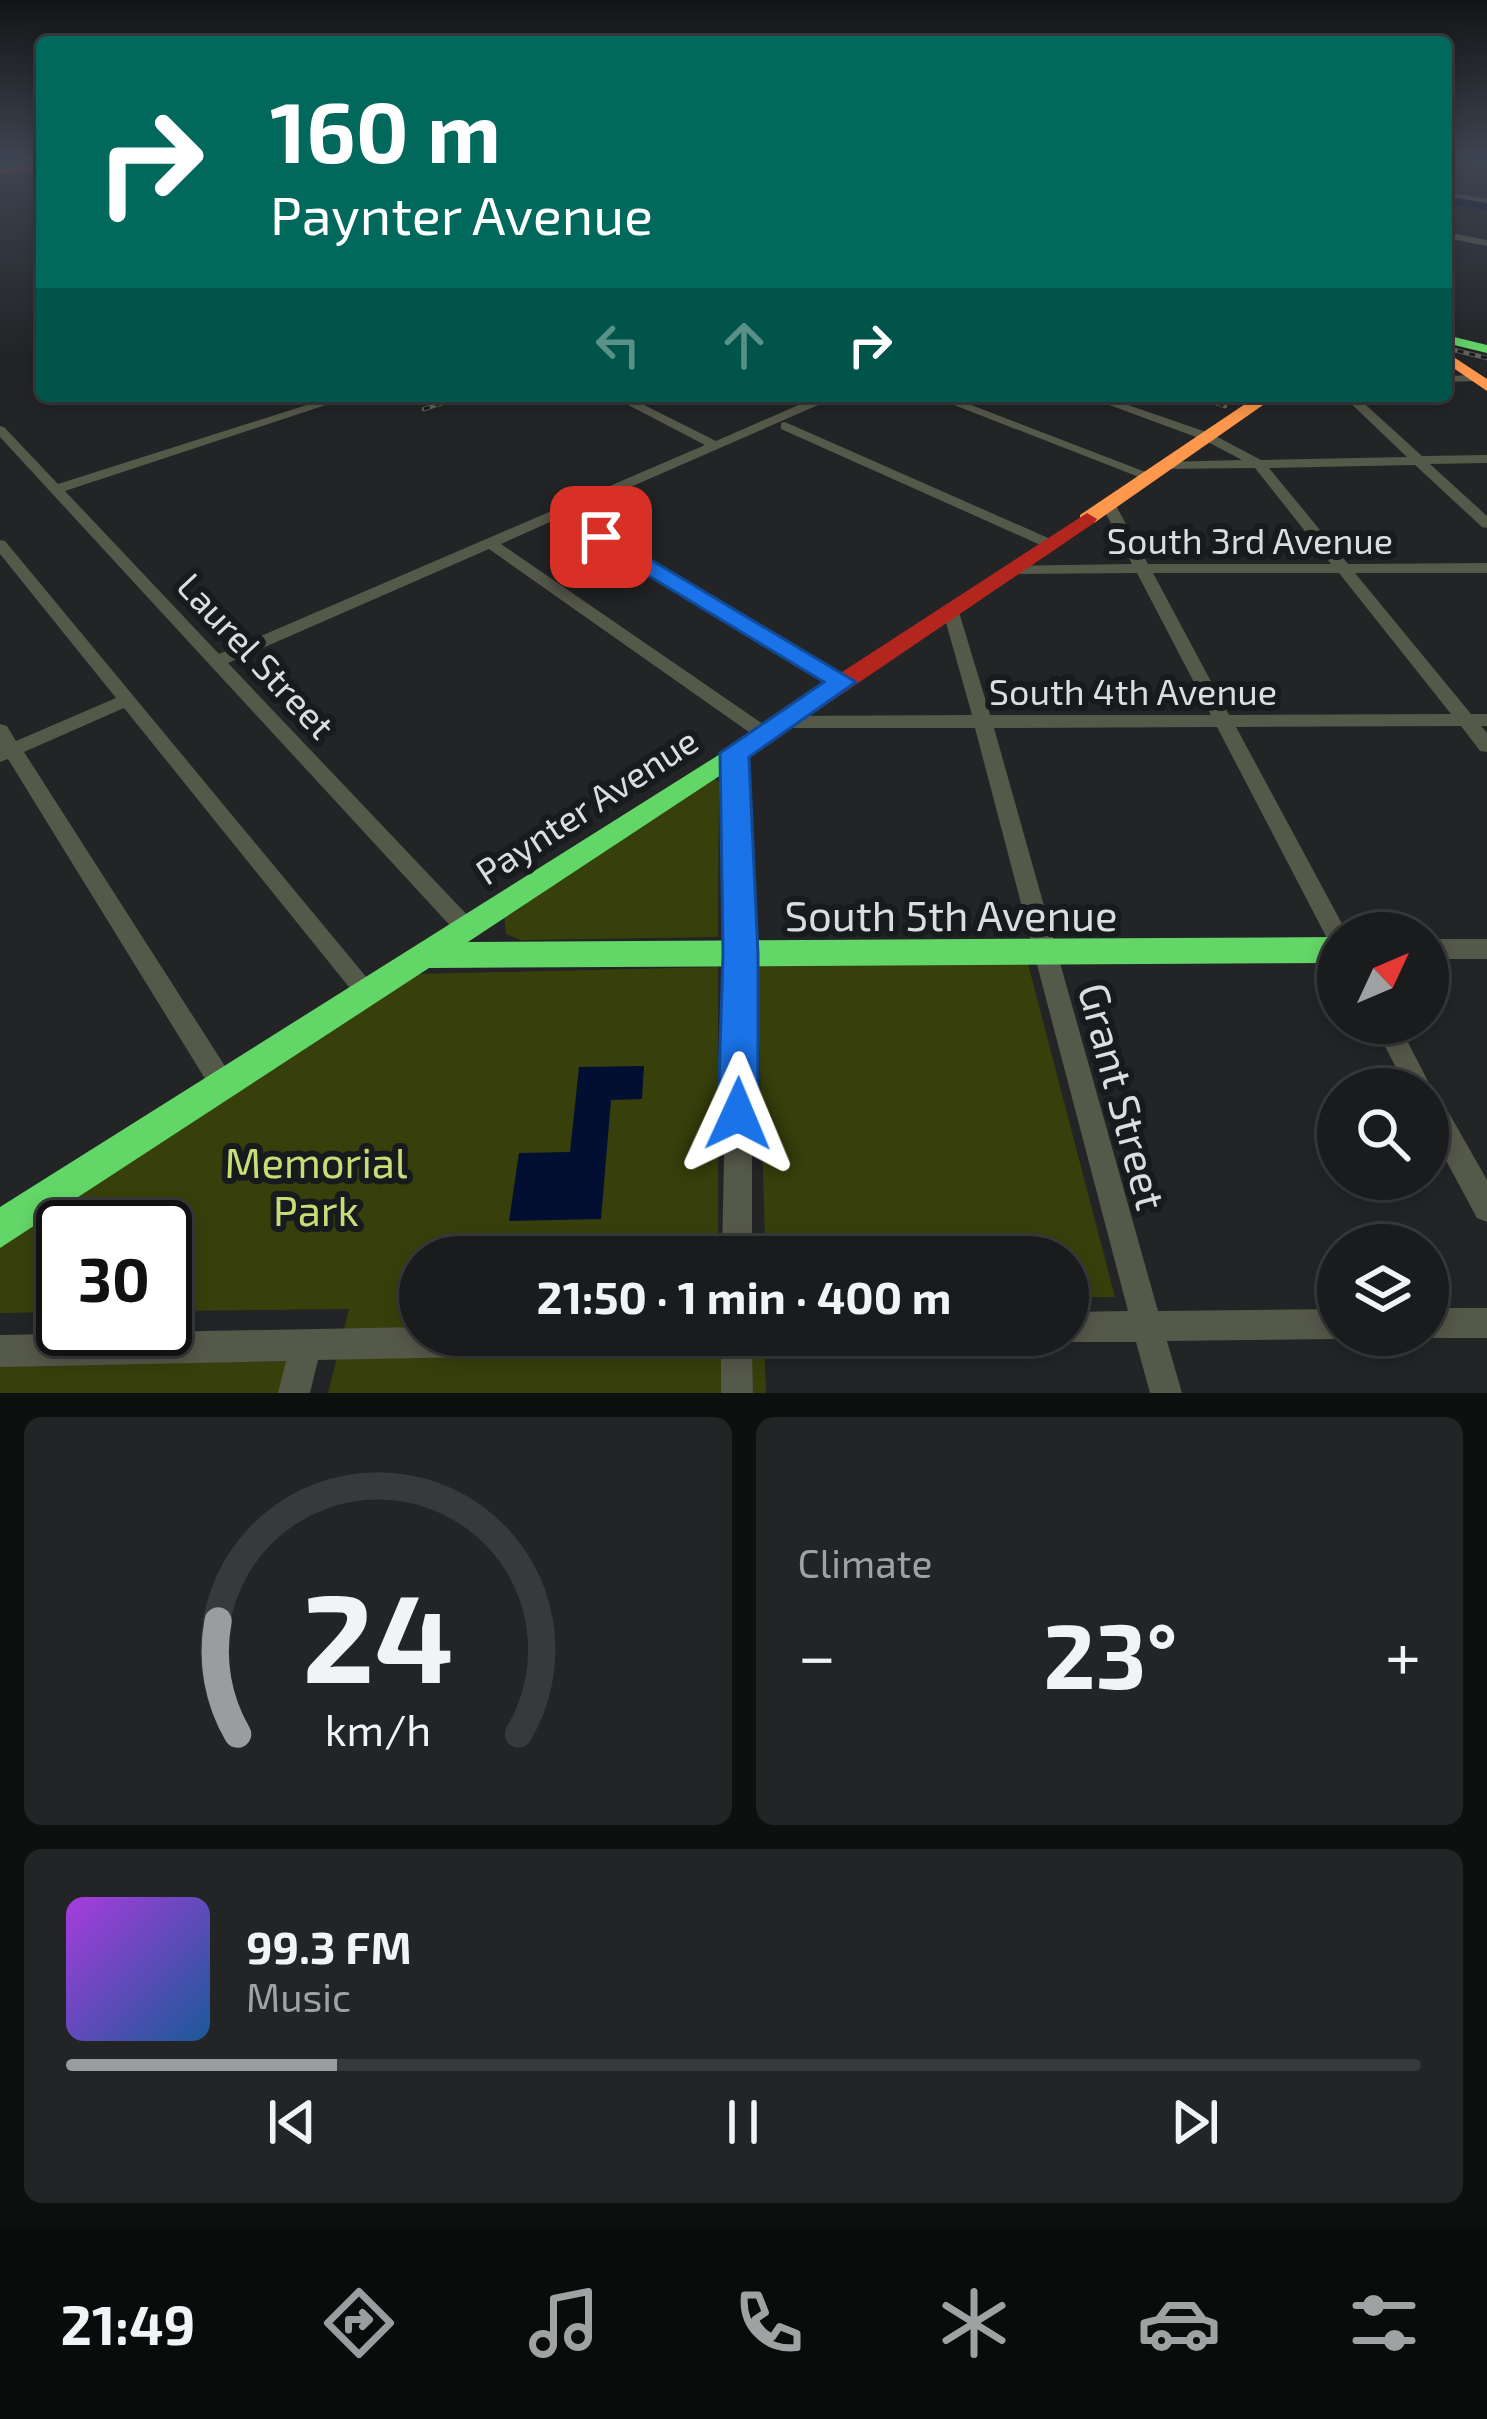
<!DOCTYPE html>
<html lang="en">
<head>
<meta charset="utf-8">
<style>
	body { margin:0; font-family:"Exo 2",sans-serif; background:#232425; color:#f1f3f6; height:100vh; display:flex; flex-direction:column; font-size:45px; white-space:nowrap }
	* { box-sizing:border-box; margin:0 }
	p { font-size:39px; color:#9fa1a3 }
	.icon { flex:none; width:66px; height:66px; fill:none; stroke:currentColor; stroke-width:2; stroke-linecap:round; stroke-linejoin:round }
	.map { position:relative; height:1393px; overflow:hidden }
	.sheet { display:flex; flex-direction:column; gap:24px; padding:24px; background:#0e0f0f; flex:1 }
	.sheet>* { flex:none }
	.top-card { position:absolute; left:36px; top:36px; width:1416px; height:366px; border-radius:12px; box-shadow:0 6px 18px #0003,0 0 0 3px #38393b; background:#00695c; color:#fff; overflow:hidden }
	.needle { width:78px; rotate:46deg }
	.fabs { position:absolute; left:1317px; top:912px; display:grid; gap:24px }
	.fabs a { display:grid; place-items:center; width:132px; height:132px; border-radius:50%; background:#1a1b1c; box-shadow:0 6px 18px #0003,0 0 0 3px #38393b; font-size:60px }
	.speed { position:absolute; left:36px; top:1200px; display:flex; gap:24px; font-size:60px; font-weight:700; text-align:center }
	.speed>* { display:grid; place-content:center; width:156px; height:156px; border-radius:50%; background:#1a1b1c; box-shadow:0 6px 18px #0003,0 0 0 3px #38393b; line-height:1 }
	.speed .limit { border:6px solid #111; border-radius:18px; background:#fff; color:#111 }
	.pin { position:absolute; display:grid; place-items:center; width:102px; height:102px; color:#fff; margin:-51px; border-radius:24px; box-shadow:0 6px 18px #0006 }
	.me { position:absolute; width:132px; margin:-66px; rotate:1deg; stroke-linejoin:round; filter:drop-shadow(0 0 9px #0008) }
	.turn { display:flex; align-items:center; gap:42px; height:252px; padding:0 36px; font-size:54px }
	.turn .icon { width:156px; height:156px; stroke-width:2.5 }
	.turn b { display:block; font-size:84px; line-height:102px }
	.lanes { display:flex; align-items:center; height:114px; padding:0 36px; background:#0003; justify-content:center; gap:60px; direction:ltr }
	.lanes .off { opacity:.35 }
	.big { font-size:90px; font-weight:700; line-height:1.1 }
	.sheet .widget { flex:1; display:flex; flex-direction:column; justify-content:center; gap:18px; min-width:0; padding:0 42px; border-radius:18px; background:#232425 }
	.sheet .dial { align-items:center; gap:0 }
	.dial svg { height:312px; overflow:visible; fill:none; stroke:#38393b; stroke-width:7; stroke-linecap:round; text-anchor:middle }
	.dial text { fill:#f1f3f6; stroke:none }
	.song { display:flex; align-items:center; gap:36px }
	.cover { width:144px; height:144px; border-radius:18px; background:linear-gradient(135deg,hsl(280 70% 55%),hsl(210 70% 35%)) }
	.played { height:12px; border-radius:6px; background:linear-gradient(90deg,#9b9c9f 20%,#38393b 20%) }
	.keys { display:flex; justify-content:space-around; direction:ltr }
	.heat { display:flex; justify-content:space-between; align-items:center; font-size:66px; direction:ltr }
	.sheet .tiles { flex:1; display:grid; gap:24px; grid-template-columns:1fr 1fr }
	.widget:last-child { grid-column:span 2 }
	.trip { position:absolute; left:399px; top:1236px; width:690px; height:120px; border-radius:60px; background:#1a1b1c; box-shadow:0 6px 18px #0003,0 0 0 3px #38393b; font-weight:700; line-height:120px; text-align:center }
	.tab-bar { display:flex; height:192px; justify-content:space-around; align-items:center; background:#0a0b0b; color:#9fa1a3 }
	.tab-bar .icon { width:84px; height:84px }
	.tab-bar .selected { color:#9b9c9f }
	.tab-bar b { font-size:54px; color:#f1f3f6 }
	.map>svg:first-child { display:block }
</style>
</head>
<body>
<div class="map">
<svg width="1487" height="1393" viewBox="0 0 1487 1393">
	<rect width="100%" height="100%" fill="#222426"/>
	<g fill="#37400b">
		<path d="M714,778L719,782L718,937L521,940L506,934L504,914Z"/>
		<path d="M1027,960L1115,1297H1068V1257H420V1335H764L766,1393H328L349,1309L165,1311V1227H63V1312L0,1313V1247L417,974L718,967V1240L765,1241L757,966Z"/>
		<path d="M291,1361L282,1393H0V1365Z"/>
	</g>
	<path fill="#030f32" d="M644,1066L642,1099L611,1100L601,1219L509,1221L519,1153L570,1152L579,1067Z"/>
	<g fill="none" stroke-linecap="round" stroke-linejoin="round">
		<path fill="#030f32" fill-rule="evenodd" d="M1446,195L1487,203V211L1446,203Z"/>
		<g fill="#55594a" fill-rule="evenodd">
			<path d="M1446,192L1487,199V203L1446,196Z"/>
			<path d="M1446,232L1487,240V246L1446,238Z"/>
			<path d="M1446,376L1476,375L1482,378L1476,381L1446,382Z"/>
			<path d="M335,396H353L65,491L219,654L705,445L611,396H626L716,441L819,396H881L875,400L825,402L571,513L852,682L843,688L837,686L559,518L501,544L770,729L772,733L770,737H756L489,549L228,663L472,920L475,926L472,932L464,935L456,932L0,437V426L4,427L58,484Z"/>
			<path d="M931,396H948L1156,476L1154,479H1144Z"/>
			<path d="M1085,396H1102L1212,434L1261,460L1407,457L1343,396H1356L1422,456L1487,455V463L1430,464L1487,516V528L1482,527L1415,465L1269,468L1348,564L1487,563V573H1355L1471,714H1487V726H1481L1487,733V752L1480,751L1461,726L1236,727L1347,933H1338V946L1330,944L1217,727L994,728L1158,1311L1338,1309V1335H1349L1338,1339L1167,1341L1182,1393H1150L1136,1342H1068L1056,1335H1068V1312L1128,1311L975,728H780L771,722L780,716L972,715L943,612L951,607L959,612L990,715H1211L1137,573L1012,574L1007,572L1004,569L1007,566L1132,564L1101,504L1108,500L1115,504L1148,564H1331L1255,468L1159,469V463L1164,462L1242,460L1204,440ZM1153,573H1339L1451,714L1229,715Z"/>
			<path d="M785,422L1055,541L1057,544L1055,547H1045L781,429V423Z"/>
			<path d="M0,540L5,541L377,990L373,997L365,1000L357,997L124,708L24,752L230,1074L234,1082L230,1090L221,1094L212,1090L8,759L0,762V724L7,726L16,741L116,698L0,554Z"/>
			<path d="M735,746L745,753L752,954V1257H722L728,954L725,753Z"/>
			<rect x="1428" y="939" width="59" height="20"/>
			<path d="M1373,1023H1398L1433,1091L1437,1092L1487,1180V1222L1477,1218L1428,1127V1089H1407Z"/>
			<path d="M1428,1308H1487V1338H1428L1420,1335H1428Z"/>
			<path d="M420,1327V1335H813L808,1346L797,1351H752L753,1393H721V1352L318,1360L310,1393H278L286,1361L0,1367V1335Z"/>
		</g>
		<g fill="#63d668" fill-rule="evenodd">
			<path d="M1446,335L1487,345V353L1446,343Z"/>
			<path d="M771,722L780,724L783,730L780,736L468,942L1338,937V963L429,968L0,1248V1207Z"/>
		</g>
		<g fill="#ff974d" fill-rule="evenodd">
			<path d="M1446,352L1487,379V391L1446,363Z"/>
			<path d="M1257,396H1276L1094,523H1080V515Z"/>
		</g>
		<g fill="#b3261e" fill-rule="evenodd">
			<path d="M42,163V169L0,175V169Z"/>
			<path d="M1087,513L1097,519L1094,523L780,736H762L759,730L762,724Z"/>
		</g>
		<g stroke="#61645d" stroke-width="4.5">
			<g id="rail">
				<path d="M1446,348L1487,358"/>
				<path d="M1195,396L1225,406"/>
				<path d="M424,409L457,398"/>
			</g>
		</g>
		<use href="#rail" stroke="#181a1e" stroke-width="3" stroke-dasharray="6" stroke-linecap="butt"/>
	</g>
	<linearGradient id="sky" x2="0" y2="1"><stop stop-color="#131415"/><stop offset="0.45" stop-color="#3e4552"/><stop offset="1" stop-color="#3e4552" stop-opacity="0"/></linearGradient>
	<rect width="1487" height="354" fill="url(#sky)"/>
	<path fill="#1a73e8" stroke="#114b97" stroke-width="3" d="M601,530L856,682L749,757L758,954V1114L753,1128L738,1133L724,1128L718,1114L723,954L720,753L824,682L593,542L590,537Z"/>
	<g text-anchor="middle" dominant-baseline="central" stroke-width="12" stroke-linejoin="round" paint-order="stroke">
		<g font-size="36" fill="#dcdde0" stroke="#181a1e">
			<text x="1250" y="539">South 3rd Avenue</text>
			<text transform="translate(257 655) rotate(47)">Laurel Street</text>
			<text x="1133" y="690">South 4th Avenue</text>
			<text transform="translate(586 805) rotate(-33)">Paynter Avenue</text>
		</g>
		<g font-size="42" fill="#dcdde0" stroke="#181a1e">
			<text x="951" y="914">South 5th Avenue</text>
			<text transform="translate(1124 1096) rotate(75)">Grant Street</text>
		</g>
		<g font-size="42" fill="#c7dd76" stroke="#181a1e">
			<text x="316" y="1161">Memorial<tspan x="316" dy="48">Park</tspan></text>
		</g>
	</g>
</svg>
<div class="fabs">
<a><svg class="needle" viewBox="-14 -14 28 28"><path d="M0-13l5 13h-10z" fill="#e53935"/><path d="M0 13l5-13h-10z" fill="#9fa1a3"/></svg></a>
<a><svg class="icon" aria-label="search" viewBox="0 0 24 24"><circle cx="10" cy="10" r="6"/><path d="M15 15l6 6"/></svg></a>
<a><svg class="icon" aria-label="layers" viewBox="0 0 24 24"><path d="M12 4l9 5-9 5-9-5zM3 14l9 5 9-5"/></svg></a>
</div>
<div class="speed"><div class="limit">30</div></div>
<div class="pin" style="left:601px;top:537px;background:#d93025"><svg class="icon" aria-label="arrive" viewBox="0 0 24 24"><path d="M6 21V4h12l-3 4 3 4H6"/></svg></div>
<svg class="me" style="left:738px;top:1114px" viewBox="-20 -20 40 40"><path d="M0-17L14 15 0 8-14 15z" fill="#1a73e8" stroke="#fff" stroke-width="4"/></svg>
<div class="trip">21:50 · 1 min · 400 m</div>
<div class="top-card">
<div class="turn"><svg class="icon" aria-label="right" viewBox="0 0 24 24"><path d="M7 20v-9h11M14 6l5 5-5 5"/></svg><div><b>160 m</b>Paynter Avenue</div></div>
<div class="lanes"><svg class="icon off" aria-label="left" viewBox="0 0 24 24"><path d="M17 20v-9H6M10 6l-5 5 5 5"/></svg><svg class="icon off" aria-label="ahead" viewBox="0 0 24 24"><path d="M12 20V5M6 11l6-6 6 6"/></svg><svg class="icon" aria-label="right" viewBox="0 0 24 24"><path d="M7 20v-9h11M14 6l5 5-5 5"/></svg></div>
</div>
</div>
<section class="sheet">
<div class="tiles">
<div class="widget dial"><svg viewBox="0 0 100 80">
<path d="M14 69A42 42 0 1 1 86 69"/>
<path d="M14 69A42 42 0 0 1 9 40" stroke="#9b9c9f"/>
<text x="50" y="56" font-size="32" font-weight="700">24</text>
<text x="50" y="72" font-size="11">km/h</text>
</svg></div>
<div class="widget"><p>Climate</p>
<div class="heat"><a>−</a><b class="big">23°</b><a>+</a></div>
</div>
<div class="widget">
<div class="song"><i class="cover"></i><div><b>99.3 FM</b><p>Music</p></div></div>
<div class="played"></div>
<div class="keys"><svg class="icon" aria-label="previous" viewBox="0 0 24 24"><path d="M18 5L8 12l10 7zM5 5v14"/></svg><svg class="icon" aria-label="pause" viewBox="0 0 24 24"><path d="M8 5v14M16 5v14"/></svg><svg class="icon" aria-label="next" viewBox="0 0 24 24"><path d="M6 5l10 7-10 7zM19 5v14"/></svg></div>
</div>
</div>
</section>
<nav class="tab-bar">
<b>21:49</b>
<svg class="icon selected" aria-label="directions" viewBox="0 0 24 24"><path d="M12 3l9 9-9 9-9-9zM9 14v-3h6M13 9l2 2-2 2"/></svg>
<svg class="icon" aria-label="music" viewBox="0 0 24 24"><path d="M9 18V5l10-2v13"/><circle cx="6" cy="18" r="3"/><circle cx="16" cy="16" r="3"/></svg>
<svg class="icon" aria-label="phone" viewBox="0 0 24 24"><path d="M5 4h4l2 5-3 2q2 4 5 5l2-3 5 2v4C11 20 4 13 5 4z"/></svg>
<svg class="icon" aria-label="climate" viewBox="0 0 24 24"><path d="M12 3v18M4 7l16 10M4 17L20 7"/></svg>
<svg class="icon" aria-label="car" viewBox="0 0 24 24"><path d="M5 17H2v-5l4-1 3-4h7l3 4 3 1v5h-3M9 17h6M6 11h13"/><circle cx="7" cy="17" r="2"/><circle cx="17" cy="17" r="2"/></svg>
<svg class="icon" aria-label="filters" viewBox="0 0 24 24"><path d="M4 7h16M4 17h16"/><circle cx="9" cy="7" r="2"/><circle cx="15" cy="17" r="2"/></svg>
</nav>
</body>
</html>
